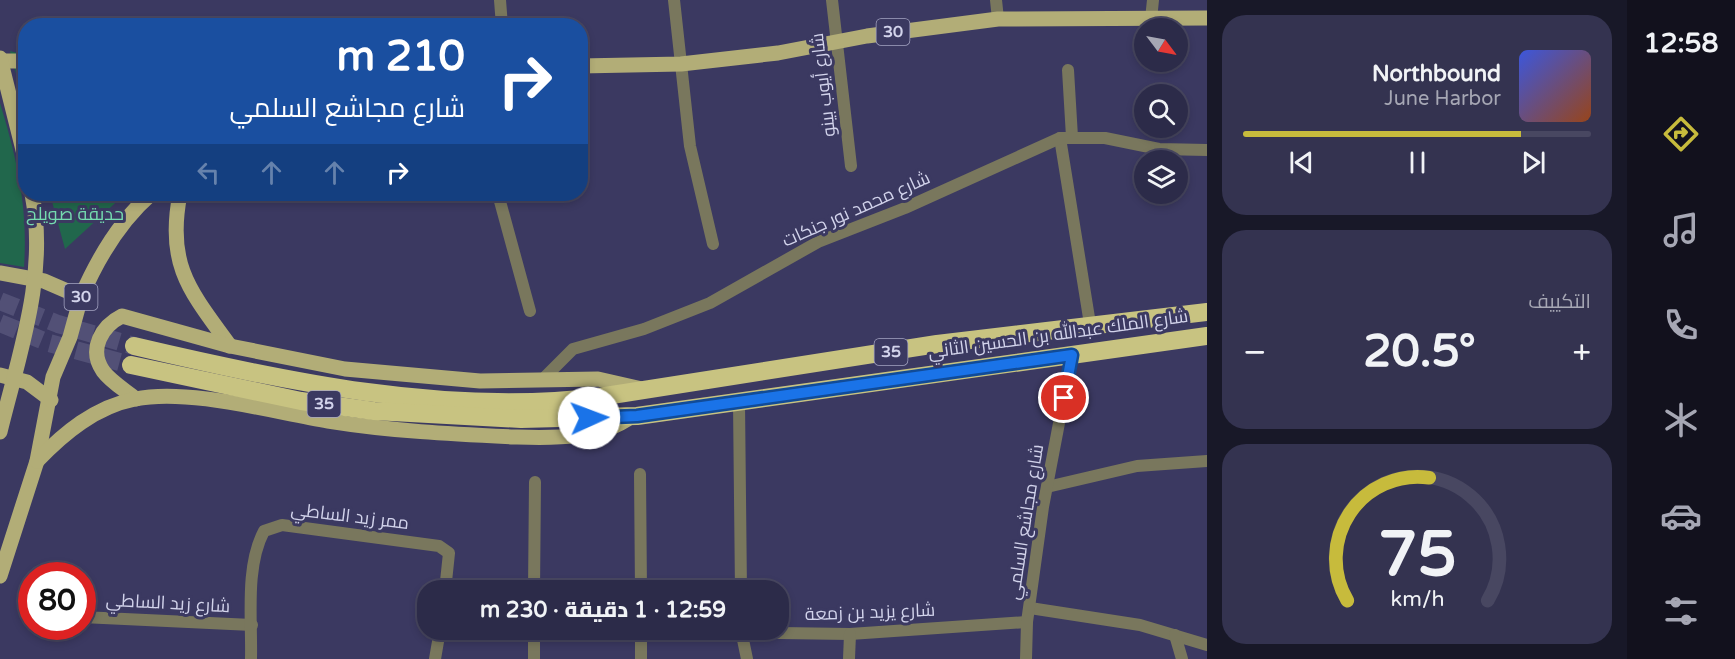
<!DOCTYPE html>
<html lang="ar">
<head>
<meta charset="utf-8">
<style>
	body { margin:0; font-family:"Varela Round",Cairo,sans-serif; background:#343350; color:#f1f3f6; direction:rtl; height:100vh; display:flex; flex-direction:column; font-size:22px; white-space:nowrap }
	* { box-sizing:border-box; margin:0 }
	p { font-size:20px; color:#a6a7b4 }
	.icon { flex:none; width:33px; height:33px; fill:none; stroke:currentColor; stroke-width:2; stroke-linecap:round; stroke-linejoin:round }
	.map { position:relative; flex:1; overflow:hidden; direction:ltr }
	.side { display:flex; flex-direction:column; gap:15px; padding:15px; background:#181828; width:420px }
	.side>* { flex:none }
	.banner { position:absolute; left:18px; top:18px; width:570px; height:183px; border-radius:24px; box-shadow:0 3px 9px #0003,0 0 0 2px #484761; direction:rtl; background:#1a4fa0; color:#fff; overflow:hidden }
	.needle { width:39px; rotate:122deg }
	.buttons { position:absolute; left:1134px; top:18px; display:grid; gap:12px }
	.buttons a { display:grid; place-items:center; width:54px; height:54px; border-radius:50%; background:#2c2b49; box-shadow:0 3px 9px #0003,0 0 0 2px #484761; font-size:30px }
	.speed { position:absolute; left:18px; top:562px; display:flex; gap:12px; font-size:30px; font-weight:700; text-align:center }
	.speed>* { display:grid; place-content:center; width:78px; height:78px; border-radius:50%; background:#2c2b49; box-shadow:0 3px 9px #0003,0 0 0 2px #484761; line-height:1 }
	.speed .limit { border:9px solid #d22; background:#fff; color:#111 }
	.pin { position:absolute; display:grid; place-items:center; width:51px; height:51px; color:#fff; margin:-26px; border:3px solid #fff; border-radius:50%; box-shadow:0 2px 6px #0007 }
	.me { position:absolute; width:66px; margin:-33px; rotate:88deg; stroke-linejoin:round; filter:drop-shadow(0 0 4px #0008) }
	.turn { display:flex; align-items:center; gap:21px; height:126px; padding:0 24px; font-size:27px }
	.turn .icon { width:78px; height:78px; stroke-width:2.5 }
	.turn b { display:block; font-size:42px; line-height:51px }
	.lanes { display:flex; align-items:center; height:57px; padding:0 24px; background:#0003; justify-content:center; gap:30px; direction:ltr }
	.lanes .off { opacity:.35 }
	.big { font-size:45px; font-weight:800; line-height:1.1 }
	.side .tile { flex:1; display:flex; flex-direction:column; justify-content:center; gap:9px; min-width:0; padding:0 21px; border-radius:24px; background:#343350 }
	.side .dial { align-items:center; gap:0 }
	.dial svg { height:156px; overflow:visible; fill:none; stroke:#484761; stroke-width:7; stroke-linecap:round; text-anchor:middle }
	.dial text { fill:#f1f3f6; stroke:none }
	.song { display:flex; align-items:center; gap:18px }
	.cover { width:72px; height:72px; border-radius:9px; background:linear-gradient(135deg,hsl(230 70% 55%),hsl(20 70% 35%)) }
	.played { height:6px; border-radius:3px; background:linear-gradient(90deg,#c7bb3c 80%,#484761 80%) }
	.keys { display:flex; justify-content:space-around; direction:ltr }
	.heat { display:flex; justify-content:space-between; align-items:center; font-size:33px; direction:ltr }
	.trip { position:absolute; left:417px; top:580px; width:372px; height:60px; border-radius:24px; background:#2c2b49; box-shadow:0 3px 9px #0003,0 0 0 2px #484761; font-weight:800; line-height:60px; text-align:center; direction:rtl }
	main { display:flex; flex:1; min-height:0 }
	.menu { display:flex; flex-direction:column; width:108px; justify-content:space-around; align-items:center; background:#12111d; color:#a6a7b4 }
	.menu .icon { width:42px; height:42px }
	.menu .selected { color:#c7bb3c }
	.menu b { font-size:27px; color:#f1f3f6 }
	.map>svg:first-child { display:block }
</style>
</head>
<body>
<main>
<nav class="menu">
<b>12:58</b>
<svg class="icon selected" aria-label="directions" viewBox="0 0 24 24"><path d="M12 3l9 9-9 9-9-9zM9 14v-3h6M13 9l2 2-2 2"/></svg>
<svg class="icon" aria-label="music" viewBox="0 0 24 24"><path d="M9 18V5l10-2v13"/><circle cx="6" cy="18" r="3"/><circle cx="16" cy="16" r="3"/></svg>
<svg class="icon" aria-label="phone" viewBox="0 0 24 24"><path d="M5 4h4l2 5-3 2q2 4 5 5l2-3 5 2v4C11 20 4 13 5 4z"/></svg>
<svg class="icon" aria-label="climate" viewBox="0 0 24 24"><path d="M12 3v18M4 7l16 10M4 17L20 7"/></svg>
<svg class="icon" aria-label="car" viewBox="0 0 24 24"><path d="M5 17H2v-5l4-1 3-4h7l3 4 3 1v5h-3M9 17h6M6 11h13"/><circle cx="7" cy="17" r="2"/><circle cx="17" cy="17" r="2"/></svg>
<svg class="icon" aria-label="filters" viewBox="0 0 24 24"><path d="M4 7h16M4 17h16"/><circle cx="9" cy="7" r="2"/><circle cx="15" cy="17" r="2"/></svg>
</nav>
<section class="side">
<div class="tile">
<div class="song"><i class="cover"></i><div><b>Northbound</b><p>June Harbor</p></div></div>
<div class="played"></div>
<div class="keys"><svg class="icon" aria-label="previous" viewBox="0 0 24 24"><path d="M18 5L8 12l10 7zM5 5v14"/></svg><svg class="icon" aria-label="pause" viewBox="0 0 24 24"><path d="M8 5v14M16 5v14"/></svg><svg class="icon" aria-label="next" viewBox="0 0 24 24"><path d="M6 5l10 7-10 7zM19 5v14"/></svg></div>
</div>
<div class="tile"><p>التكييف</p>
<div class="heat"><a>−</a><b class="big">20.5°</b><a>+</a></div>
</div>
<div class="tile dial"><svg viewBox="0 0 100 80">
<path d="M14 69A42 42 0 1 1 86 69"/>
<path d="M14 69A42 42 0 0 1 56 6" stroke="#c7bb3c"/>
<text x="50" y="56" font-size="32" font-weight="700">75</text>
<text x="50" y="72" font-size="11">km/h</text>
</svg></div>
</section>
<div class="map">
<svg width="1207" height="659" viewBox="0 0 1207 659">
	<rect width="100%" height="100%" fill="#3b3961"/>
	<g fill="#21674c">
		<path d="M10,51L25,55V108Z"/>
		<path d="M0,103C17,159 28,207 24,267L0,263Z"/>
		<path d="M50,194H125L65,249Z"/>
	</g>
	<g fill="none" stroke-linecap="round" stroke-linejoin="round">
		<g stroke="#525076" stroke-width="18" stroke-dasharray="18 9" stroke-linecap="butt">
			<path d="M0,301L58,324L134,346"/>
			<path d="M0,323L49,343L131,365"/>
		</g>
		<g stroke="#79775d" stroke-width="12">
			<path d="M500,0L502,26"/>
			<path d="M674,0L690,146L713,244"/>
			<path d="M832,0L851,166"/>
			<path d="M996,0L998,19"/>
			<path d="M1151,19L1153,0"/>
			<path d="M1068,70L1072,137"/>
			<path d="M1060,138L1090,324"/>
			<path d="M498,194L530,311"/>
			<path d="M541,381L573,349L644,329L710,303L818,242L905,208L1060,138H1105L1159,149L1207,150"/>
			<path d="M739,403L741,591"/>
			<path d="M640,474L641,591"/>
			<path d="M1047,487L1137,466L1207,461"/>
			<path d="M534,591L535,482"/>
			<path d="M1030,608L1140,625L1207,645"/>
			<path d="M82,617L252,625"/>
			<path d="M741,630L747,659"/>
			<path d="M641,631L850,634L1027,622"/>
			<path d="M1175,635L1182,659"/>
			<path d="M251,659C252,619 245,567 264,531L282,525L439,546L449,553L445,591"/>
			<path d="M435,659L440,630"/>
			<path d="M534,659V630"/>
			<path d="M641,659V630"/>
			<path d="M849,659L850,634"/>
			<path d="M1026,659L1027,622L1043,507L1072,355"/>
		</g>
		<g stroke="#b2ad77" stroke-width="15">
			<path d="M0,61H26"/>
			<path d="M580,66L681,64L778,53L867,36L998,19L1207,18"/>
			<path d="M180,194C166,265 190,291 230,346"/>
			<path d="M0,273L44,281L81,297L70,337L53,377L37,461L0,576"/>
			<path d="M81,297C97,260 121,220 151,194"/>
			<path d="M0,375L27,382L51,400"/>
			<path d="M136,399C125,390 111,382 103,371C88,349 102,326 122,316L230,346L345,369L480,381L598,379L642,389"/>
			<path d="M37,461C64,433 95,407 135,399C189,388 273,412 328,421C390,431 451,434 514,437C552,438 600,440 632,416"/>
		</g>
		<g stroke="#c8c381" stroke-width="18">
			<path d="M134,346C283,381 446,416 599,397L937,344L1207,312"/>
			<path d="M131,365L301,401L374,411L521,419L637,416L1207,336"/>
		</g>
		<g stroke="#b2ad77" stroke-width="15">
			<path d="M0,58L26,162"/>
			<path d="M0,432C19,354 48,275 32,194"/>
		</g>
	</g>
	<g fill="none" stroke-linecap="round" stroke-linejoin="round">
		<g stroke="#114b97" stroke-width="15">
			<path id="route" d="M589,418L637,416L1072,355L1064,398"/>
		</g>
		<use href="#route" stroke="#1a73e8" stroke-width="10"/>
	</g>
	<g text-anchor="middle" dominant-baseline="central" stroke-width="6" stroke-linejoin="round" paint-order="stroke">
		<g fill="#3b3961" stroke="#a5a5c2" stroke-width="1.5">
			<rect x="876.5" y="19" width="33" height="26" rx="4.5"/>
			<rect x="64.5" y="284" width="33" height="26" rx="4.5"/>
			<rect x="874.5" y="339" width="33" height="26" rx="4.5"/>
			<rect x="307.5" y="391" width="33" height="26" rx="4.5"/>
		</g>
		<g font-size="16" font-weight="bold" fill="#d2d3eb">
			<text x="893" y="32">30</text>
			<text x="81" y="297">30</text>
			<text x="891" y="352">35</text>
			<text x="324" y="404">35</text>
		</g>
		<g font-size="18" fill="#d2d3eb" stroke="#3b3961">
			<text transform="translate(823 85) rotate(-97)">شارع أيوب بينو</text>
			<text transform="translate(856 209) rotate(-24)">شارع محمد نور جنكات</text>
			<text transform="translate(1058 334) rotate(-8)">شارع الملك عبدالله بن الحسين الثاني</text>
			<text transform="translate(350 516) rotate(7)">ممر زيد الساطي</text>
			<text transform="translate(1025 522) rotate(-81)">شارع مجاشع السلمي</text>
			<text transform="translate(168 603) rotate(3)">شارع زيد الساطي</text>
			<text transform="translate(870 612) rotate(-2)">شارع يزيد بن زمعة</text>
		</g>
		<g font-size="18" fill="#75dcb0" stroke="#3b3961">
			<text x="75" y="214">حديقة صويلح</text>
		</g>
	</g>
</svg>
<div class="buttons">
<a><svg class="needle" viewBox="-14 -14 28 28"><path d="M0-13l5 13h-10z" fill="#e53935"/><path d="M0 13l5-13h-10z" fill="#a6a7b4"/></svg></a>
<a><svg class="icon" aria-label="search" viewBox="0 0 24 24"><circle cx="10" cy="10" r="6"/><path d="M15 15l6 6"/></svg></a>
<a><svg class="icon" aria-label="layers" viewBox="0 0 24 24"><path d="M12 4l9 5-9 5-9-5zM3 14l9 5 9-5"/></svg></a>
</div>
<div class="speed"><div class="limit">80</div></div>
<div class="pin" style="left:1064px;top:398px;background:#d93025"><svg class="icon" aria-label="arrive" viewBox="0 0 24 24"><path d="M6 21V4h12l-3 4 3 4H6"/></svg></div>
<svg class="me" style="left:589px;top:418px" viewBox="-20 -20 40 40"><circle r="19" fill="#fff"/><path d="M0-13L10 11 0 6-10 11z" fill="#1a73e8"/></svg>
<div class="trip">12:59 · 1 دقيقة · 230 m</div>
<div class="banner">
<div class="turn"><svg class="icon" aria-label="right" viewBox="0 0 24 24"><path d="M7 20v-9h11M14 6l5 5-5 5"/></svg><div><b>210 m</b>شارع مجاشع السلمي</div></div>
<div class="lanes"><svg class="icon off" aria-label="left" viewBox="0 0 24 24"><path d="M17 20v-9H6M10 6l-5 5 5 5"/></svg><svg class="icon off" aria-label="ahead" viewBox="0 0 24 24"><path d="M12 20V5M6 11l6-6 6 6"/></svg><svg class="icon off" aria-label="ahead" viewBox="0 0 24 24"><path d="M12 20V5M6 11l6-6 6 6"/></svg><svg class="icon" aria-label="right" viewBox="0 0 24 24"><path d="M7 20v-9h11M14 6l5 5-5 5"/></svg></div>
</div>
</div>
</main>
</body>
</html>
